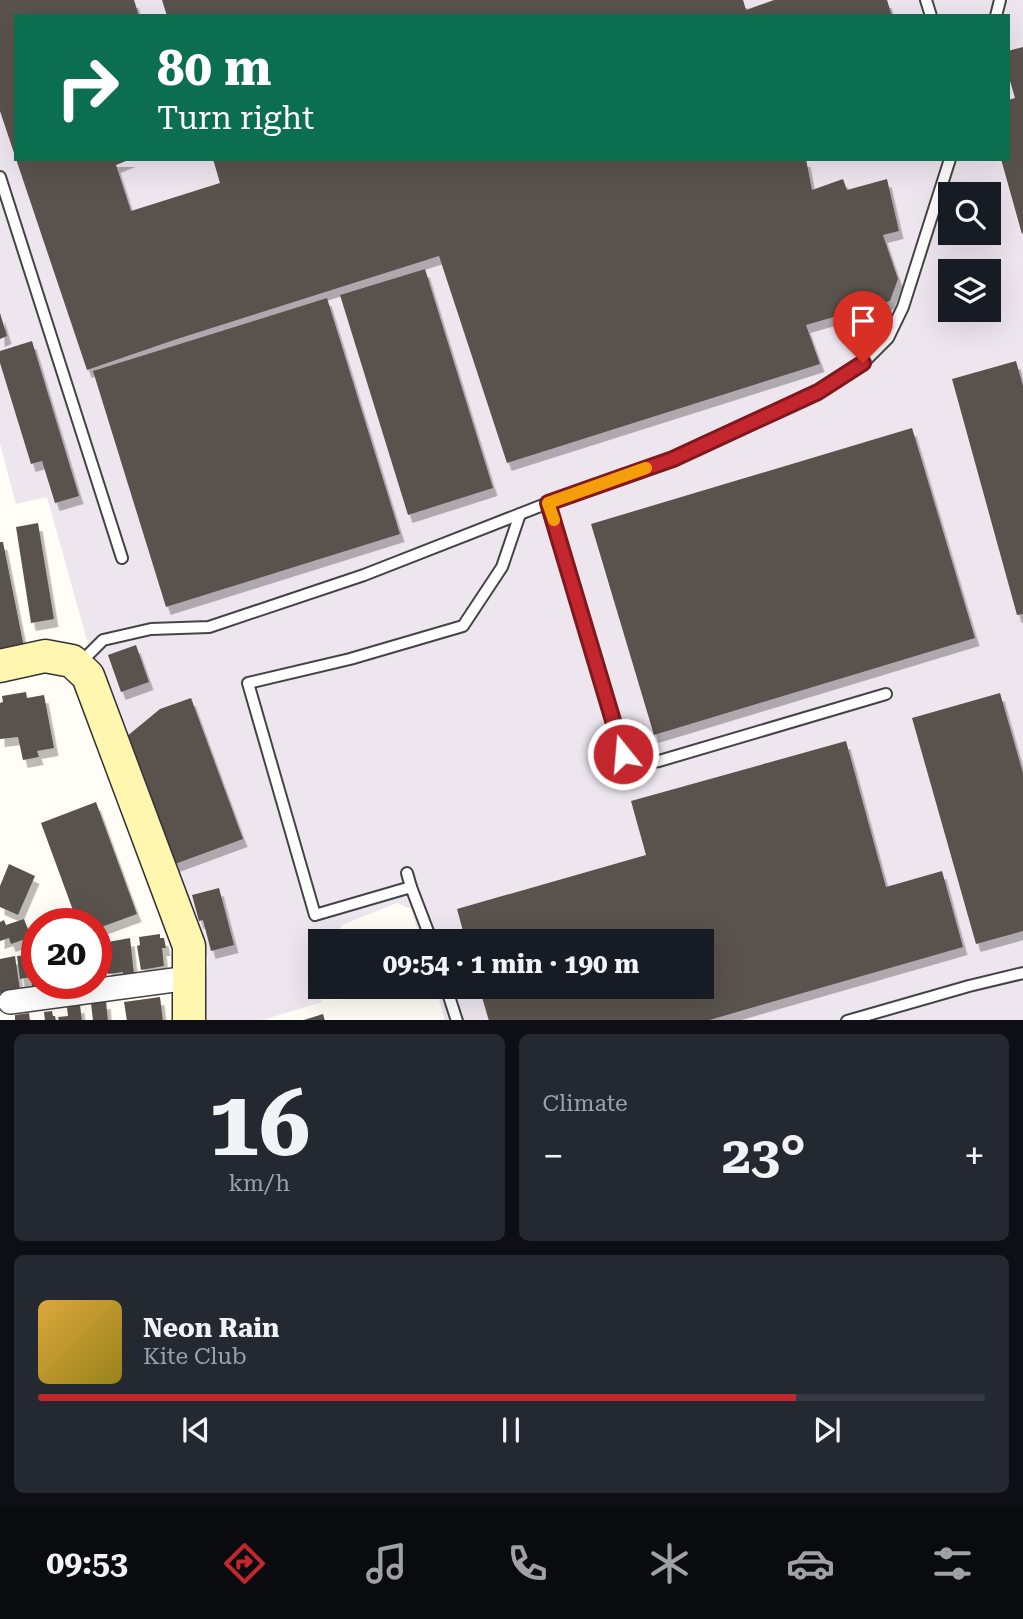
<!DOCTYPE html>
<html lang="en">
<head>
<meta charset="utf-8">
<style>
	body { margin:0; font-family:"Roboto Serif",serif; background:#242831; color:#f1f3f6; height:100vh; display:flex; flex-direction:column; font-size:26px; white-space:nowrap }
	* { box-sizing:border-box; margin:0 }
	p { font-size:23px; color:#9ea1a6 }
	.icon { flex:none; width:38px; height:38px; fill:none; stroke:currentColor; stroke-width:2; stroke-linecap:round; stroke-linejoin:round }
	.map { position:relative; height:1020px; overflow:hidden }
	.drawer { display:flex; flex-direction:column; gap:14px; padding:14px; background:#0d0f14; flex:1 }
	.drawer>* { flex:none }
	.guide { position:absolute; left:14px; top:14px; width:996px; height:147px; border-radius:0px; box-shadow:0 7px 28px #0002; background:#0b6e4f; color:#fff; overflow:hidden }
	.buttons { position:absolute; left:938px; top:182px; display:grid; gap:14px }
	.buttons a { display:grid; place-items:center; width:63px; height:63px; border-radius:0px; background:#171b24; box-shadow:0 7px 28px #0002; font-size:35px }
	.speed { position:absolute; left:21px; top:908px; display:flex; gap:14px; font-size:35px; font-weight:700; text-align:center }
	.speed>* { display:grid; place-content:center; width:91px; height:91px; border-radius:50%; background:#171b24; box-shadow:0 7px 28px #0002; line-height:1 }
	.speed .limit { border:10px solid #d22; background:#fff; color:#111 }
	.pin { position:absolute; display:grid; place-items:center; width:60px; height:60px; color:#fff; margin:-72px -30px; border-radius:50% 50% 50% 0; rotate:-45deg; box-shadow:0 0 7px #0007 }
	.pin .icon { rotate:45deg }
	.me { position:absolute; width:77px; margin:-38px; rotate:343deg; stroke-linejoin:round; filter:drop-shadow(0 0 5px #0008) }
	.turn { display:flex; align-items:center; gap:24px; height:147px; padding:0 28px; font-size:32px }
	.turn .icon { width:91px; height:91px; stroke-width:2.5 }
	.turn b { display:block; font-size:49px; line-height:60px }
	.big { font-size:52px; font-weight:700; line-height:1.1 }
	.drawer .card { flex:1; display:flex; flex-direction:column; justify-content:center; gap:10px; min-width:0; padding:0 24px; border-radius:10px; background:#242831 }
	.drawer .dial { align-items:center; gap:0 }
	.dial b { font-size:91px; line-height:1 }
	.song { display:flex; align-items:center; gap:21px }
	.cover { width:84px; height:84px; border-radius:10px; background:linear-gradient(135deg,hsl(40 70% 55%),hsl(50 70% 35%)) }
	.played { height:7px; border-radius:4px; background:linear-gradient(90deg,#c4262e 80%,#363941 80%) }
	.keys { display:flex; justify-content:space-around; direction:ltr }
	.heat { display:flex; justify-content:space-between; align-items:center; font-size:38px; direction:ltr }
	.drawer .tiles { flex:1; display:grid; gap:14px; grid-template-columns:1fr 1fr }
	.card:last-child { grid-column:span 2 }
	.trip { position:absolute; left:308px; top:929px; width:406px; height:70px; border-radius:0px; background:#171b24; box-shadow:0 7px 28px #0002; font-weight:700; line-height:70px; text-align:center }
	.dock { display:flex; height:112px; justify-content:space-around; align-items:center; background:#090b0e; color:#9ea1a6 }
	.dock .icon { width:49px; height:49px }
	.dock .on { color:#c4262e }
	.dock b { font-size:32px; color:#f1f3f6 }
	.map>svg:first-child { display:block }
</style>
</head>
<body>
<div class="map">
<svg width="1023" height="1021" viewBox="0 0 1023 1021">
	<defs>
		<filter id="shadow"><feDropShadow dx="4.5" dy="8" stdDeviation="0" flood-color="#0004"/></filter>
	</defs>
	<rect width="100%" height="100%" fill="#fffdf5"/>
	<path fill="#eee6ef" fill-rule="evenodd" d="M0,0H1023V1020H445L435,987H702V942L421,941L411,909L397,903L342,925L334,941L320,942V967L314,979L322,1002L263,1020H202L208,959L110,709L86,637L47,497L16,504L0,444ZM16,16H1008V159H16ZM950,194H989V233H950ZM950,271H989V310H950Z"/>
	<g fill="#5a524d" filter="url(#shadow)">
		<path d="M0,0H134L139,16H16L15,156L0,111Z"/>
		<path d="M162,0H743L746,10L774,0H887L892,16H167Z"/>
		<path d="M1023,47V233L1022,234L1001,159H1008V100L1015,98L1008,74V51Z"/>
		<path d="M16,159H131L116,165L131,211L220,183L213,159H806L812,190L843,179L847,190L887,179L899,231L883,235L898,279L890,301L806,325L820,364L507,463L439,256L174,340L87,370Z"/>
		<path d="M425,269L493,488L408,515L340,295Z"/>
		<path d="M327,298L400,534L166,607L93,371Z"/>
		<path d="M0,313L7,336L0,339Z"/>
		<path d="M32,341L79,496L55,503L42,461L31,464L0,363V351Z"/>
		<path d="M1016,361L1023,386V614L1017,615L952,379Z"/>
		<path d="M912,428L975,638L654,735L591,524Z"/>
		<path d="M38,523L54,619L31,623L16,527Z"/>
		<path d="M0,542H3L24,647L0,652Z"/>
		<path d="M136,645L149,682L121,692L108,655Z"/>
		<path d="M26,692L27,698L44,695L54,748L37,751L39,757L23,760L18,737L0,739V703L3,702L2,696Z"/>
		<path d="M1000,693L1023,773V931L976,944L912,718Z"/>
		<path d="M191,698L243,839L175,864L126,737L160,709Z"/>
		<path d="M846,741L886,887L942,871L963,947L706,1021H489L479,987H702V942H466L457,909L646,855L631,801Z"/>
		<path d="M96,802L137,914L96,929V924H78L41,823Z"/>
		<path d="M9,864L35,876L18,915L0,907V886Z"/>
		<path d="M219,888L234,945L211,951L203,920L199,921L192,895Z"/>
		<path d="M24,919L31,937L11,944L9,938L0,941V922L4,920L6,925Z"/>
		<path d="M160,934V938H164L166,948H162L164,966L141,970L137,946L140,945L139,937Z"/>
		<path d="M130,938L134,974L123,976V972L108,974L105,948H109L108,942Z"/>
		<path d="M37,954V984H45V985L32,987L31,977L20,979L17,956Z"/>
		<path d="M15,956L20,990L0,993V959Z"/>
		<path d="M160,997L163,1021H127L124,1002Z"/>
		<path d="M106,1001L108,1021H93L91,1003Z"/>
		<path d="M80,1005L82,1021H59L58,1017L68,1016L67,1007Z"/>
		<path d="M52,1011L53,1016H55L56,1021H45L44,1012Z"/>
		<path d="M29,1013L30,1021H15V1015Z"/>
		<path d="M323,1014L325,1021H304V1020Z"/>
	</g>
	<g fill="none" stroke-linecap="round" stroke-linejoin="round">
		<g stroke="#444" stroke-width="14">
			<g id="lane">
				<path d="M926,0L931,16"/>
				<path d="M996,16L1000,0"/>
				<path d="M0,177L122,558"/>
				<path d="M548,503L623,754L632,765L659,761L886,694"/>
				<path d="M79,664L103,640L151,629L209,627L364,575L548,503L673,459L818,392L863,363L888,338L903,307L950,159"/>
				<path d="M407,873L411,887"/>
				<path d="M432,942L411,887L315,915L248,683L350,659L463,626L502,567L520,514"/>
				<path d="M446,987L457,1021"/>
				<path d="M847,1021L969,986L1023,973"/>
			</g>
		</g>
		<g stroke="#444" stroke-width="26">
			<path id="street" d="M10,1002L189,978"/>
		</g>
		<g stroke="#333" stroke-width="35">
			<path id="secondary" d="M0,666L45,656L72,661L88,676L189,946V1021"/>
		</g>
		<use href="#lane" stroke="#fff" stroke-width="10"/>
		<use href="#street" stroke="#fff" stroke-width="23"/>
		<use href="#secondary" stroke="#fff6b0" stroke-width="32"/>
	</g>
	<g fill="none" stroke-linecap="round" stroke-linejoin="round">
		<g stroke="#7f191e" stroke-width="18">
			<path id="route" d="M623,754L548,503L673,459L818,392L863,363"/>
		</g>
		<use href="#route" stroke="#c4262e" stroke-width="12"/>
		<path stroke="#f59e0b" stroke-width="12" d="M554,520L548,503L646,468"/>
	</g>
</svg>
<div class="buttons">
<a><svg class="icon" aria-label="search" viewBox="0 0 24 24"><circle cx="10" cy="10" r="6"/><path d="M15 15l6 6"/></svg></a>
<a><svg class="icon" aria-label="layers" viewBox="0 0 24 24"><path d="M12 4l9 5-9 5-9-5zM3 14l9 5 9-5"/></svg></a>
</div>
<div class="speed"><div class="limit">20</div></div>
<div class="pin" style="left:863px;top:363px;background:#d93025"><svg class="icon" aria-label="arrive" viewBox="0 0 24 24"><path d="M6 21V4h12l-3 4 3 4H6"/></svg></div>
<svg class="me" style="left:623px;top:754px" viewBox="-20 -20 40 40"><circle r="17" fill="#c4262e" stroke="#fff" stroke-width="3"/><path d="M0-11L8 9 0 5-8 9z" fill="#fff"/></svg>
<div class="trip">09:54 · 1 min · 190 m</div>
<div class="guide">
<div class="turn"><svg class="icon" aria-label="right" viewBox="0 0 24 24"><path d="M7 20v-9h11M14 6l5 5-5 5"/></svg><div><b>80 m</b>Turn right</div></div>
</div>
</div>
<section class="drawer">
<div class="tiles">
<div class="card dial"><b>16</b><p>km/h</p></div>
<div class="card"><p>Climate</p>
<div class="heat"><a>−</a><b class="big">23°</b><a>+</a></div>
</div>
<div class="card">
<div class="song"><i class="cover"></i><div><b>Neon Rain</b><p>Kite Club</p></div></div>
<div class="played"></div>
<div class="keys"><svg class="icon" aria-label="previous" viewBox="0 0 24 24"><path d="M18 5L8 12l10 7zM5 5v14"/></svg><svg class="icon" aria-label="pause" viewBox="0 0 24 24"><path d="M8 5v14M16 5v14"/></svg><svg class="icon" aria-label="next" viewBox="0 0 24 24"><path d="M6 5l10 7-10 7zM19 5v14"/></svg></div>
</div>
</div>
</section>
<nav class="dock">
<b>09:53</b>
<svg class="icon on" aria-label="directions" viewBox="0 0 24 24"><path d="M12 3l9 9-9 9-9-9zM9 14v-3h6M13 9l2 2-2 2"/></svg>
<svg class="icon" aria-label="music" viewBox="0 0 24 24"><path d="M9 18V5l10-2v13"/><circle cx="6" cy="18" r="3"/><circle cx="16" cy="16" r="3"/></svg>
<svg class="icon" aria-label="phone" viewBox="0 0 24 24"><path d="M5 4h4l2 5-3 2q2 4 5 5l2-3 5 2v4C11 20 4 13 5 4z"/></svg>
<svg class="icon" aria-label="climate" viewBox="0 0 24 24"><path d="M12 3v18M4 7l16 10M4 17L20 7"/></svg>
<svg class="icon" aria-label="car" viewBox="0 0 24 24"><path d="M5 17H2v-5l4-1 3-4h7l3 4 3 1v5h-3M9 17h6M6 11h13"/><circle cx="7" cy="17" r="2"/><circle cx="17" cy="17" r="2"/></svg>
<svg class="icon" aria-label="filters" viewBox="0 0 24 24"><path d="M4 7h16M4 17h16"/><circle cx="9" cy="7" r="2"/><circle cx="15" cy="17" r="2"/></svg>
</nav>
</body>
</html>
